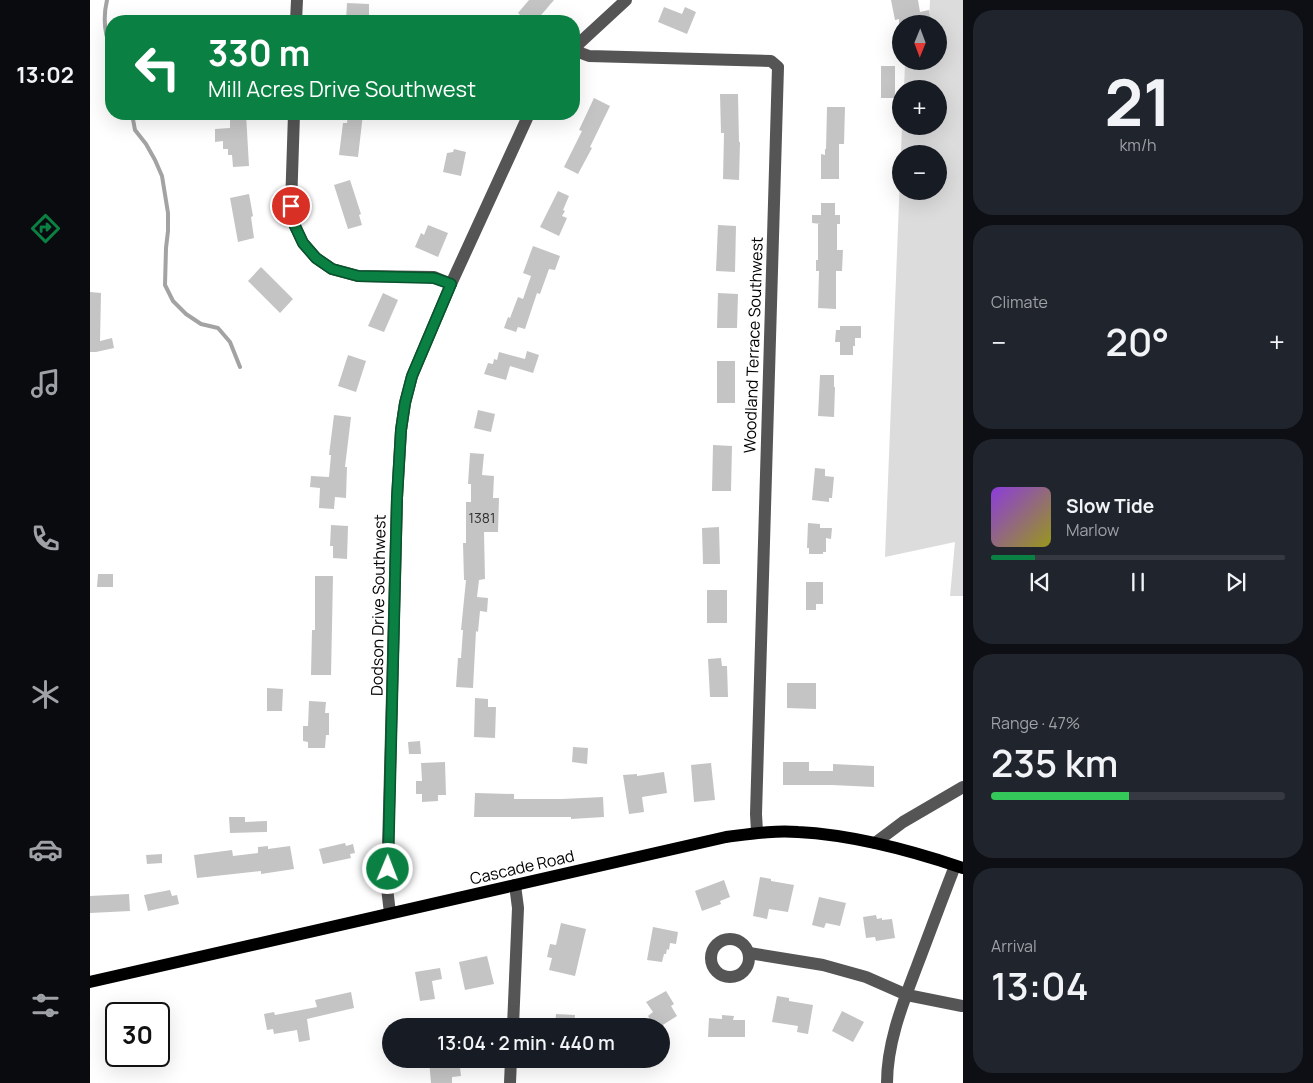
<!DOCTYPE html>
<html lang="en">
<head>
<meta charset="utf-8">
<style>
	body { margin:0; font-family:Manrope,sans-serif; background:#20242c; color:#f1f3f6; height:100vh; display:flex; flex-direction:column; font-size:19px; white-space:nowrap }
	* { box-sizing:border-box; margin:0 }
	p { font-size:16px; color:#9ea1a6 }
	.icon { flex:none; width:28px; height:28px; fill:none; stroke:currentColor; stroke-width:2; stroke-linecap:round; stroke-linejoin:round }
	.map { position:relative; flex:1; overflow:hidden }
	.drawer { display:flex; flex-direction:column; gap:10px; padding:10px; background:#0d0f14; width:350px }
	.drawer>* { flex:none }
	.banner { position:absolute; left:15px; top:15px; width:475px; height:105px; border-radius:20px; box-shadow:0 5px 20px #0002; background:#0b8043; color:#fff; overflow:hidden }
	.needle { width:32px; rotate:181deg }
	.tools { position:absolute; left:802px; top:15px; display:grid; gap:10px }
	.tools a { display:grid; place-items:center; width:55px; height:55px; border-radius:50%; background:#171b24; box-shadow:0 5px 20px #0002; font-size:25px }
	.speed { position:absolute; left:15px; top:1002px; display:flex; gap:10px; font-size:25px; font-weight:700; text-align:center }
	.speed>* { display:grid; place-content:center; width:65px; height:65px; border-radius:50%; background:#171b24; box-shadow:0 5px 20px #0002; line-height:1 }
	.speed .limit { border:2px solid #111; border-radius:8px; background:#fff; color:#111 }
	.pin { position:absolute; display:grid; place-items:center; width:42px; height:42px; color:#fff; margin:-21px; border:2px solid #fff; border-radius:50%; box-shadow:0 1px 5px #0007 }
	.me { position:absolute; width:55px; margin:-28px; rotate:1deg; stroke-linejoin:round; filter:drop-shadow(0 0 4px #0008) }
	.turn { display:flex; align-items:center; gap:18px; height:105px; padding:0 20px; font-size:22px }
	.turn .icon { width:65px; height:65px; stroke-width:2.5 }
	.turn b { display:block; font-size:35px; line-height:42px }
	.big { font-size:38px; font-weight:600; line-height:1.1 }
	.drawer .tile { flex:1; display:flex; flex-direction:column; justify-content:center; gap:8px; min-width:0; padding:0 18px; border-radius:20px; background:#20242c }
	.drawer .dial { align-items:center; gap:0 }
	.dial b { font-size:65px; line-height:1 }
	.song { display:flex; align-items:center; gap:15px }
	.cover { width:60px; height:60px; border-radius:8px; background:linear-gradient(135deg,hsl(270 70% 55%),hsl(60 70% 35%)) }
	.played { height:5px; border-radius:2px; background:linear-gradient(90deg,#0b8043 15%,#363941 15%) }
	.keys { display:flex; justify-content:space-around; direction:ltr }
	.heat { display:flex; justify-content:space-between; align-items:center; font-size:28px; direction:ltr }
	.charge { height:8px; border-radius:4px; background:linear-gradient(90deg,#34c759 47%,#363941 0) }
	.trip { position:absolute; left:292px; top:1018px; width:288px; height:50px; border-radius:25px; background:#171b24; box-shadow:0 5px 20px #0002; font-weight:600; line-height:50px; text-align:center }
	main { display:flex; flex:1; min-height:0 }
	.menu { display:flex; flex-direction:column; width:90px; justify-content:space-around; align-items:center; background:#090b0e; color:#9ea1a6 }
	.menu .icon { width:35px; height:35px }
	.menu .selected { color:#0b8043 }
	.menu b { font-size:22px; color:#f1f3f6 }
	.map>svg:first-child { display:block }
</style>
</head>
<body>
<main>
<nav class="menu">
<b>13:02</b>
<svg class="icon selected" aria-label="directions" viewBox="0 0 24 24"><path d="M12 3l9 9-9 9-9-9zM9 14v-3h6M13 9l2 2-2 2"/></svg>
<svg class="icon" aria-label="music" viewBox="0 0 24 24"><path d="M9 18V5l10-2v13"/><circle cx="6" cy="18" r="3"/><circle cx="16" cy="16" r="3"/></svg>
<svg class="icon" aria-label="phone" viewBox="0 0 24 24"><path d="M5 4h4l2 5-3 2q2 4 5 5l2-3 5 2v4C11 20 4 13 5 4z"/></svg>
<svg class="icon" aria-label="climate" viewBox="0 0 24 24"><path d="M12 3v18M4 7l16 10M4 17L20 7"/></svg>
<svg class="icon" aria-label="car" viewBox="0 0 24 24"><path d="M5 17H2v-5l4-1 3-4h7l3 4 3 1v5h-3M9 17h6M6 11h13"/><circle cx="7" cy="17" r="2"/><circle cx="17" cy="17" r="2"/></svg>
<svg class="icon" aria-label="filters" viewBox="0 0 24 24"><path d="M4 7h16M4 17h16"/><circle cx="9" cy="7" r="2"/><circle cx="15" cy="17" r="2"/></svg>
</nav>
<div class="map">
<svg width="873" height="1083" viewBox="0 0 873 1083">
	<rect width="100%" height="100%" fill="#fff"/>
	<path fill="#dcdcdc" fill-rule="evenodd" d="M840,0H873V596H860L865,542L795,557L812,126H849V89H814L815,64L849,61V24H839ZM811,154H849V191H811Z"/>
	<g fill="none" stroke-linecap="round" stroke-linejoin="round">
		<g stroke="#a3a3a3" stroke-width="4">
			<path d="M17,0C13,17 14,33 21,49"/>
			<path d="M42,114L45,130L56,144L65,160L72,176L78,213V231L76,248L75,285L83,301L96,314L111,324L128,328L140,342L150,367"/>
		</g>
	</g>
	<g fill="#c4c4c4">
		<path d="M439,0H464L446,21H437L428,13Z"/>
		<path d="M801,0H828L830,12L839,10L841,24H809V19L805,20Z"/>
		<path d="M257,3L279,4V21H256Z"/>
		<path d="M574,7L592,14L595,7L606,12L597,34L568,22Z"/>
		<rect x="791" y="66" width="14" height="32"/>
		<path d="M630,94H648L649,142H650L649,180L633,179L634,133H631Z"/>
		<path d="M504,98L520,106L500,147L502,148L488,174L474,167L492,131L489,130Z"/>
		<path d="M737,107H755L754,144H749V179H731V154L735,155V149H736Z"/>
		<path d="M140,114H156L159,166L143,167L142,155H138V149H133V141L125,142V129L140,128Z"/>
		<path d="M258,114H273L268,157L249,155L253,123H257Z"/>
		<path d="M364,149L376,152L371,176L353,172L357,153L363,152Z"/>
		<path d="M260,180L271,214L269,215L272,225L258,229L244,185Z"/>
		<path d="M468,191L479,196L473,210L475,211L472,216L477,218L469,236L450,227Z"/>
		<path d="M159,194L163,216L161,217L164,238L148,242L140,198Z"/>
		<path d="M731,203H745V215H750V224H747V250H753L752,271H746V309L728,308L729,271H726V260H728V224H731L722,223V215H731Z"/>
		<path d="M338,225L358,233L348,257L325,247L331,233L334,235Z"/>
		<path d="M628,225L646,226L645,272L626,271Z"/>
		<path d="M443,246L470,256L465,270L459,269L450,294L447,293L435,329L428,327L426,332L414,328L418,317L420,318L428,297L433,299L441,276L433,273Z"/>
		<path d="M171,267L203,299L190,313L158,281Z"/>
		<path d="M0,292L11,293L10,341L22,338L24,348L6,352H0Z"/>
		<path d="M293,293L308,300L294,332L278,326Z"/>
		<path d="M628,293L648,294L647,328H627Z"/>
		<path d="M750,326H771V338H765V346H763V355H750V342H745L746,330H750Z"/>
		<path d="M437,351L449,355L443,373L420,366L416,380L394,374L398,363L403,364L404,359L407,360L409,352L435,359Z"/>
		<path d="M258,355L276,361L266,392L248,386Z"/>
		<rect x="627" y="361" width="18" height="42"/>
		<path d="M730,375H744V387H745L744,417L728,416Z"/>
		<path d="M388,410L405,414L401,432L384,428Z"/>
		<path d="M244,415L261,417L255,467H257L256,498L245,497L244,509L229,508L230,488L220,487L221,476L239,477L241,455H239Z"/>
		<path d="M623,445L642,446L641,491H622Z"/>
		<path d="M380,453L394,454L392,475L404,476L403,498H409L408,532H394L395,579L389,580L387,597L398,598L397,612L390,611L388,632L386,631L383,688L366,687L368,658H371L373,630H371L376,580H374L373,543H376V502H381V484H378Z"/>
		<path d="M725,468L735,469V476L744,477L742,498H739V502L722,500Z"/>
		<path d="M718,523L730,524V528H742L741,539L736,538V552H733V554H719V548H717Z"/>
		<path d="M241,525L258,526L257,559L243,558V546H240Z"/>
		<path d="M629,527L630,564H613L612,528Z"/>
		<path d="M8,574H23V587H7Z"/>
		<path d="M225,576H243L241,675H221L222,630H225Z"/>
		<path d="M716,582H733V604H726V610H716Z"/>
		<rect x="617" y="590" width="20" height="33"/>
		<path d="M631,658L632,666H637L638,697H620L618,659Z"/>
		<path d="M697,683H726V709L697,708Z"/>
		<path d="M177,688L193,689L192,711H177Z"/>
		<path d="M385,698L398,699V707H406L405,738L384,737Z"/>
		<path d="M219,701L236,702L235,713H239V735H236L235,748H218V742L213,741V726H218Z"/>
		<path d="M330,741L331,754H319L318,742Z"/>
		<path d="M483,747L498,748L497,764L482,762Z"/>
		<path d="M355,762L356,795H348V801L332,802V794H326V781H332L331,763Z"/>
		<path d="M693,762H719V771H743V764L784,766V787L742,785H693Z"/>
		<path d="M621,763L625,800L604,802L601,765Z"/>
		<path d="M574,772L577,793L552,797L554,812L539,814L533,775L547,774V776Z"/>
		<path d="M385,793L424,794V799H472L513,797L514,817L481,819V817H384Z"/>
		<path d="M139,817H155V822L177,821V832L140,833Z"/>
		<path d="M255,843L256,846L263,844L265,853L260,854L261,858L233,864L229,849Z"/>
		<path d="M178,846V849L200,846L204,869L171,874V871L107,878L104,855L142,850L143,856L168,853V847Z"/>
		<path d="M72,854V863L57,864L56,855Z"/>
		<path d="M670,877L681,879V881L704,885L698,912L679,909L677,919L663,916Z"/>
		<path d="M634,880L640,897L630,901L631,904L612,911L605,891Z"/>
		<path d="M80,890L82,896L87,895L89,904L58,911L54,895Z"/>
		<path d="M39,894L40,911L0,913V896Z"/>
		<path d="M729,897L756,903L750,926L736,923L734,928L722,925Z"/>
		<path d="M786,915L787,919L792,918V920L802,919L805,938L786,941L785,937L776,938L773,917Z"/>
		<path d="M471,923L496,929L485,976L459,970L462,958L457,957L460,944L466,945Z"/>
		<path d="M563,927L588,932L586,944L580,943L579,950L577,949L576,954H574L572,962L557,960Z"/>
		<path d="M397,956L404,984L375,990L369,962Z"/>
		<path d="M350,968L352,979L342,981L345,999L330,1001L325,972Z"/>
		<path d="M576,991L584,1004L581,1006L587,1016L571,1026L568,1021L563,1024L558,1016L563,1012L556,1002Z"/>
		<path d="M261,992L264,1008L217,1019L220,1040L209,1042L207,1030L184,1034L183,1029L177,1030L174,1014L184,1012L185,1015L227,1007L225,1000Z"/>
		<path d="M687,996L699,998V1001L723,1005L718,1034L707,1032L708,1026L682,1022Z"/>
		<path d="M752,1011L774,1022L763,1042L742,1031Z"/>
		<path d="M466,1014L485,1015L484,1026H465Z"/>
		<path d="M632,1015L644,1016L643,1020H655V1037H618L619,1018L632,1019Z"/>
		<path d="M350,1059H369L371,1076L362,1077V1083H341L339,1060Z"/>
	</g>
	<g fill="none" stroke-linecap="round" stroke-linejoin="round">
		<g stroke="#555" stroke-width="12">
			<path d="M206,21L207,0"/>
			<path d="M484,48L491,53L499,56L681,61L688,67L666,814L667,832"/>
			<path d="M484,48L536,0"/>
			<path d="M204,114L201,206L205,226L213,243L226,258L242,269L268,276L344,277L361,284"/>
			<path d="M785,843L813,822L873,787"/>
			<path d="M300,913L297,888L307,498L311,430L315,403L322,376L361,284L439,114"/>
			<circle cx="640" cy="958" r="19"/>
			<path d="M659,953L733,965L776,977L817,995L872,1006"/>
			<path d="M423,1026L428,908L425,885"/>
			<path d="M420,1083L421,1059"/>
			<path d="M797,1083C797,1042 813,1003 827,966C840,932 852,899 865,866"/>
		</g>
		<path stroke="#000" stroke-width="12" d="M0,982L636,837C660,834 684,830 708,832C765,835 820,850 873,868"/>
	</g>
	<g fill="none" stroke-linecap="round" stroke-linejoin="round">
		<g stroke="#07532c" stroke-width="12">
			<path id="route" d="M201,206L205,226L213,243L226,258L242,269L268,276L344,278L361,284L322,376L315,403L311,430L307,498L298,869"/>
		</g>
		<use href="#route" stroke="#0b8043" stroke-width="9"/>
	</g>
	<g text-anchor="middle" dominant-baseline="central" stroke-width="5" stroke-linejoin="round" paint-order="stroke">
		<g font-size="14" fill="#313131">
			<text x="392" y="517">1381</text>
		</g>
		<g font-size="16" fill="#000" stroke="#fff">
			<text transform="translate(663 345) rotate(-88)">Woodland Terrace Southwest</text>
			<text transform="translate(288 605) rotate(-89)">Dodson Drive Southwest</text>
			<text transform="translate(432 867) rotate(-13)">Cascade Road</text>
		</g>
	</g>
</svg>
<div class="tools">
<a><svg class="needle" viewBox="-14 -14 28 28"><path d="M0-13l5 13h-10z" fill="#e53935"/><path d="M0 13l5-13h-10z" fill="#9ea1a6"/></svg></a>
<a>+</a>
<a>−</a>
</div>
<div class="speed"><div class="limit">30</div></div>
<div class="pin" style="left:201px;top:206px;background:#d93025"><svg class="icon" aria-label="arrive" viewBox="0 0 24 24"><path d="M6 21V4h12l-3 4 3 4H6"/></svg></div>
<svg class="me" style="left:298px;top:869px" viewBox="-20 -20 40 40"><circle r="17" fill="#0b8043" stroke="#fff" stroke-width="3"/><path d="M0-11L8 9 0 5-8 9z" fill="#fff"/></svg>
<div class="trip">13:04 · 2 min · 440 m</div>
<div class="banner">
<div class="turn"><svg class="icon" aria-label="left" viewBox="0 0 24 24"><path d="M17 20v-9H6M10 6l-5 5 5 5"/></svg><div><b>330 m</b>Mill Acres Drive Southwest</div></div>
</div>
</div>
<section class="drawer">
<div class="tile dial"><b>21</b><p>km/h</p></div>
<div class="tile"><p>Climate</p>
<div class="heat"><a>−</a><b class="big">20°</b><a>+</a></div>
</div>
<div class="tile">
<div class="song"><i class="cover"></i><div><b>Slow Tide</b><p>Marlow</p></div></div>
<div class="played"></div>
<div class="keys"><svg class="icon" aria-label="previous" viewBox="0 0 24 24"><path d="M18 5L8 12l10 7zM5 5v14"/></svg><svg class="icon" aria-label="pause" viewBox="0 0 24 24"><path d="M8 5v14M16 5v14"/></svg><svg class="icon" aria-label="next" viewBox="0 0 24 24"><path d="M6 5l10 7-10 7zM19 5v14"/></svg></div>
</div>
<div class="tile"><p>Range · 47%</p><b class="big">235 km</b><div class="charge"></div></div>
<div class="tile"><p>Arrival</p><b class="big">13:04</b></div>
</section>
</main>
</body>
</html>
